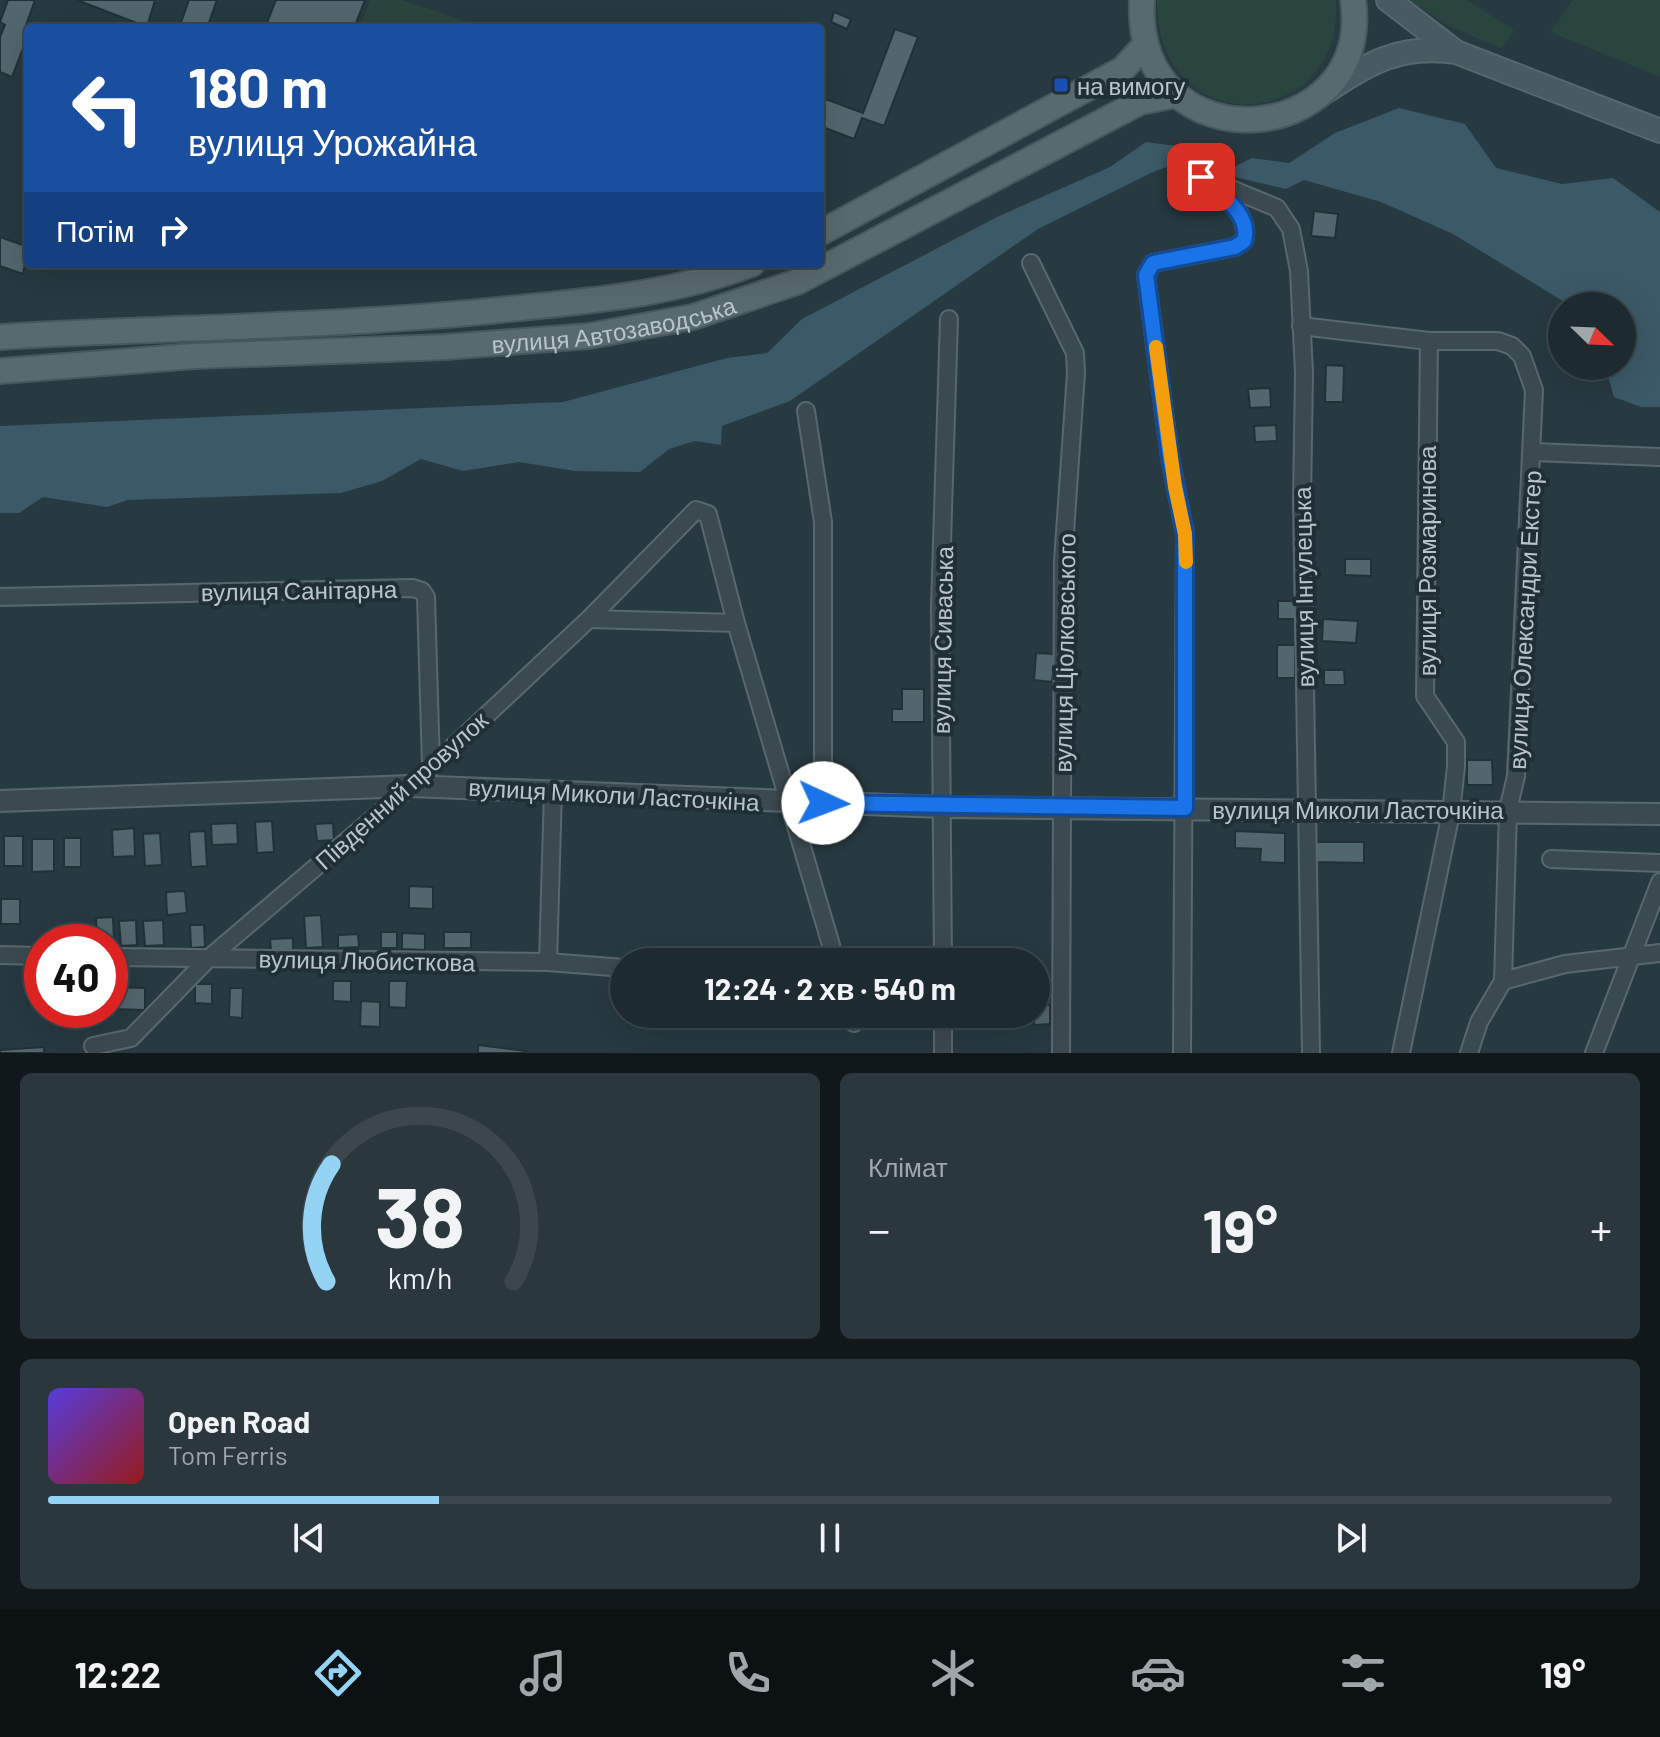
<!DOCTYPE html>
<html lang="uk">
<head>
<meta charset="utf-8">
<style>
	body { margin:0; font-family:Barlow,sans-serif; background:#2a373d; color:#f1f3f6; height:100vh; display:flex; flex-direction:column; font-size:30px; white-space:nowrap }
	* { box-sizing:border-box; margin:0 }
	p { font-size:26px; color:#a0a7ab }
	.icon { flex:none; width:44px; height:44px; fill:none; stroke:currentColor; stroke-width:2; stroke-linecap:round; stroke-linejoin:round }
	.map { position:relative; height:1053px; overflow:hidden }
	.side { display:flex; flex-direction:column; gap:20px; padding:20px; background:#10181b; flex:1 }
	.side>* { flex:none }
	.guide { position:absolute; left:24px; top:24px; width:800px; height:244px; border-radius:8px; box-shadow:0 8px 32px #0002,0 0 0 2px #3b474d; background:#1a4fa0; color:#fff; overflow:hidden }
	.needle { width:52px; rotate:113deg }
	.fabs { position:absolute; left:1548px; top:292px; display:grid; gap:16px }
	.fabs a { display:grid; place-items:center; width:88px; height:88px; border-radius:50%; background:#1d2b31; box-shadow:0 8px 32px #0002,0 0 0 2px #3b474d; font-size:40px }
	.speed { position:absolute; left:24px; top:924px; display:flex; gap:16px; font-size:40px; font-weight:700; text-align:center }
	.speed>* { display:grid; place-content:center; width:104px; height:104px; border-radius:50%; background:#1d2b31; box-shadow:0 8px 32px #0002,0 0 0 2px #3b474d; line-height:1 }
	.speed .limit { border:12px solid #d22; background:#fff; color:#111 }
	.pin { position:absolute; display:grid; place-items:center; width:68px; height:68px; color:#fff; margin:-34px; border-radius:16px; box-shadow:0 4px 12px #0006 }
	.me { position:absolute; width:88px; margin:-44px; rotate:92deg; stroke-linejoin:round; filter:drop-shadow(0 0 6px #0008) }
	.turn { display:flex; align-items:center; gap:28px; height:168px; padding:0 32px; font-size:36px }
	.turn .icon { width:104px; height:104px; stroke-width:2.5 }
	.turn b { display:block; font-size:56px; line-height:68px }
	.then { display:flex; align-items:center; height:76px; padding:0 32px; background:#0003; gap:16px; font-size:30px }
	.big { font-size:60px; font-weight:700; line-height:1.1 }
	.side .widget { flex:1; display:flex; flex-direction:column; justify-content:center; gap:12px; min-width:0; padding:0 28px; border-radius:12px; background:#2a373d }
	.side .dial { align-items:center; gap:0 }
	.dial svg { height:208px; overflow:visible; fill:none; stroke:#3b474d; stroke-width:7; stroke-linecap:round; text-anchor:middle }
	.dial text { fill:#f1f3f6; stroke:none }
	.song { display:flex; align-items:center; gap:24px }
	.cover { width:96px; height:96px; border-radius:12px; background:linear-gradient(135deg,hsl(250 70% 55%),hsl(0 70% 35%)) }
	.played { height:8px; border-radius:4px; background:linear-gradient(90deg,#93d3f4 25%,#3b474d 25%) }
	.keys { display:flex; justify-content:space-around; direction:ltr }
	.heat { display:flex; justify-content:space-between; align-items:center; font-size:44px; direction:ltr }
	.side .tiles { flex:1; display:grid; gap:20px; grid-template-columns:1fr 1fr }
	.widget:last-child { grid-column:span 2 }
	.trip { position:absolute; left:610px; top:948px; width:440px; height:80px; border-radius:40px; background:#1d2b31; box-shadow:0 8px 32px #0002,0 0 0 2px #3b474d; font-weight:700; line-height:80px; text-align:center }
	.tabs { display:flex; height:128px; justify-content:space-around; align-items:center; background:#0c1114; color:#a0a7ab }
	.tabs .icon { width:56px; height:56px }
	.tabs .current { color:#93d3f4 }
	.tabs b { font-size:36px; color:#f1f3f6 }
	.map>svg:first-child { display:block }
</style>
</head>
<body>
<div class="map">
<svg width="1660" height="1053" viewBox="0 0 1660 1053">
	<rect width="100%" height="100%" fill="#273941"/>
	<g fill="#2a443f">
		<path d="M370,0H402L488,28H359Z"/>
		<path d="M1157,0H1336C1345,134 1155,145 1157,0Z"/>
		<path d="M1409,0H1467L1514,30L1502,49L1449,26Z"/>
		<path d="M1573,0H1660V77L1550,32Z"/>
	</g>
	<g fill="#3c5967">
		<path d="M1399,108L1465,124L1496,168L1562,184L1613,178L1660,212V407H1641L1614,397L1605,366H1622V306H1571L1453,234L1381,202L1304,180L1286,189L1235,177L1226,171L1252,158L1289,163L1335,133Z"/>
		<path d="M1146,142L1184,147L1185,161L1155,171L1038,229L790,401L722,426L721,445L695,441L669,449L640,472L575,471L519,462L463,471L421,459L382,481L341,493L128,500L107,507L43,497L19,513H0V426L563,402L727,358L767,353L802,319L997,217L1110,167Z"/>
	</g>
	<g fill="#52666d" stroke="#223138" stroke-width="2">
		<path d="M8,0H35L24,31L28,35L12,77L0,72V37L5,25L0,22Z"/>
		<path d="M77,0H155L147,27Z"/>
		<path d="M189,0H217L207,28H179Z"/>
		<path d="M276,0H365L354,28H265Z"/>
		<path d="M834,12L851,19L847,29L831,22Z"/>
		<path d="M895,29L918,37L884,126L862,118L854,139L820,126V97L863,113Z"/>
		<path d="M1314,211L1338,214L1335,238L1311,236Z"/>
		<path d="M0,237L28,247L23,274L0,266Z"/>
		<path d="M1326,365L1344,366L1343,402H1325Z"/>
		<path d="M1270,388L1271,407L1250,408L1248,389Z"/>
		<path d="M1276,425L1277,441L1255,442L1254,426Z"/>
		<path d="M1345,559H1371V576L1345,575Z"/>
		<path d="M1278,601H1298L1297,619H1278Z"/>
		<path d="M1323,619L1358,621L1356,643L1322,641Z"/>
		<rect x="1277" y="645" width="18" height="33"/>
		<path d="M1036,653L1055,654L1052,682L1034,680Z"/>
		<path d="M1324,670H1344L1345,685H1324Z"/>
		<path d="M902,689H924V722H892V709H902Z"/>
		<path d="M1467,760H1492L1493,785H1467Z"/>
		<path d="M272,821L274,852L257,853L255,822Z"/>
		<path d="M237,823L238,844L212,845L211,824Z"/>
		<path d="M333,823L334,840L317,841L315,824Z"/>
		<path d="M134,828L135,856L113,857L112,830Z"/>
		<path d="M205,831L207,866L191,867L189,832Z"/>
		<path d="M1235,831L1285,833V863L1260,862L1261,849L1235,848Z"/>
		<path d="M160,833L162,865L145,866L143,834Z"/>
		<rect x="4" y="836" width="19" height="30"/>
		<rect x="64" y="838" width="17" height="29"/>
		<path d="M32,839H54V871L32,872Z"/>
		<path d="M1316,842H1364V863L1316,862Z"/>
		<path d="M409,886L433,887V909L409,908Z"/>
		<path d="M185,891L187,913L167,915L166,892Z"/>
		<rect x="1" y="899" width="19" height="25"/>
		<path d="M321,915L323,947L306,948L304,916Z"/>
		<path d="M113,917L114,941L97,942L96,918Z"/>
		<path d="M136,920L137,945L121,946L119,921Z"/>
		<path d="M163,920L164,945L145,946L143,921Z"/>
		<path d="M190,925H204L205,947L191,948Z"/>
		<rect x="381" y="932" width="16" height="16"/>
		<rect x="444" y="932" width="27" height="16"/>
		<path d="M402,933L425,934V950L402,949Z"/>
		<path d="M358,934L359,947L338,948V935Z"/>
		<path d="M293,938V950L271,951L270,939Z"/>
		<path d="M333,981H351V1002L333,1001Z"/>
		<path d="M389,981H407L406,1008L389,1007Z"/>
		<path d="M42,982V1004L28,1005L27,983Z"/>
		<path d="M195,984H212V1004L195,1003Z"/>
		<path d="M110,987L145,988V1010L110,1009Z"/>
		<path d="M230,988H243L242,1018L229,1017Z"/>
		<path d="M361,1001L380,1002V1027L360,1026Z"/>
		<path d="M1036,1005H1050V1024L1034,1025Z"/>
		<path d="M478,1045L526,1051L525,1053H478Z"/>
		<path d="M44,1047V1053H0V1050Z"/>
	</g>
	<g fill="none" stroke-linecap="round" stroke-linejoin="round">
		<g stroke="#59676e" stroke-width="20">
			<g id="minor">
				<path d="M1207,179L1277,208L1291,229L1299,271L1304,373L1302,502L1311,1053"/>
				<path d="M1031,263L1075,353L1076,373L1063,561L1061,1053"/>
				<path d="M1301,326L1429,341H1498L1512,346L1522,356L1534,390L1516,776L1508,810L1503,981"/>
				<path d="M806,411L823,522V803"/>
				<path d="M1533,452L1660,457"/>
				<path d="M0,597L413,588L422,591L426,597L431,765"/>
				<path d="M589,619L736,623"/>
				<path d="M1551,859L1660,863"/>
				<path d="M0,955L42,956"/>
				<path d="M110,957L548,962L624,968"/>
				<path d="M548,962L553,790"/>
				<path d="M943,962L940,607L949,319"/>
				<path d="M851,1014L854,1023"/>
				<path d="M943,1014V1053"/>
				<path d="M93,1046L131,1038L209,958L411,786L589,619L696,510L708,514L736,623L836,962"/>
				<path d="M1182,1053L1185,534L1170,458L1146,275L1153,263L1235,247L1244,241C1252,214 1220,194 1201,177"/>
				<path d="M1401,1053L1451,813L1456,766V742L1425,696L1429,341"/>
				<path d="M1469,1053L1479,1022L1503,981L1565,964L1660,953"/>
				<path d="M1594,1053L1660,882"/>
			</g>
		</g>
		<g stroke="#59676e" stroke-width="24">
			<path id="tertiary" d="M0,801L411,786L941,807L1660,814"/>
		</g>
		<g stroke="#59676e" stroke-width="26">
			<g id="secondary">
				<path d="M1388,0L1456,52L1660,131"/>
				<path d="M1322,94C1369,63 1399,44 1456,52"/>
			</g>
		</g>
		<g stroke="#48565d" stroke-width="28">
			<g id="primary">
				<path d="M1142,0C1133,169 1375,150 1353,0"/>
				<path d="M820,233L1123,69L1145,45"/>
				<path d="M0,337C169,327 340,327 509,309C596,300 670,295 752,264"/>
				<path id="s1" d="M0,371L195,356L445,347L589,336L693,317L797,282L1140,102L1176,95"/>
			</g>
		</g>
		<use href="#minor" stroke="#3b4a50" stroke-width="16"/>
		<use href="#tertiary" stroke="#3b4a50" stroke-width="20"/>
		<use href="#secondary" stroke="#495a63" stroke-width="22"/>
		<use href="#primary" stroke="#596970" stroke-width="24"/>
	</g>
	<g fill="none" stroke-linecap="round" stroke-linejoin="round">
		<g stroke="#114b97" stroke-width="20">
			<path id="route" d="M823,803L1185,808V534L1170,458L1146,275L1153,263L1235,247L1244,241C1252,214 1220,195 1201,177"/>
		</g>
		<use href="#route" stroke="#1a73e8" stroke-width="14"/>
		<path stroke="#f59e0b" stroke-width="14" d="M1156,347L1175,487L1185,534L1186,562"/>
	</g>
	<rect fill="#1a4fb4" stroke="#202f36" stroke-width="3" x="1053" y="77" width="16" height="16" rx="4"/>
	<g text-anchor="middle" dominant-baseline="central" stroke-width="8" stroke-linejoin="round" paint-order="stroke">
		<g font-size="24" fill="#b8c4cb" stroke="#202f36" text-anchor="start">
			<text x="1077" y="85">на вимогу</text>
		</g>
		<g font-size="24" fill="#b8c4cb" stroke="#202f36">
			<text stroke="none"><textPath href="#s1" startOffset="616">вулиця Автозаводська</textPath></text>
			<text transform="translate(1426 561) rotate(-90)">вулиця Розмаринова</text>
			<text transform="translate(1303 587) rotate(-91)">вулиця Інгулецька</text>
			<text transform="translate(299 590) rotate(-1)">вулиця Санітарна</text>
			<text transform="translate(1524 620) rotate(-87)">вулиця Олександри Екстер</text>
			<text transform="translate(942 640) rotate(-89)">вулиця Сиваська</text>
			<text transform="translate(1064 653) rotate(-89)">вулиця Ціолковського</text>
			<text transform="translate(401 790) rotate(-42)">Південний провулок</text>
			<text transform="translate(614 794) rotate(3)">вулиця Миколи Ласточкіна</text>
			<text x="1358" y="809">вулиця Миколи Ласточкіна</text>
			<text transform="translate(367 960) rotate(1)">вулиця Любисткова</text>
		</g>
	</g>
</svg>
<div class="fabs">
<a><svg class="needle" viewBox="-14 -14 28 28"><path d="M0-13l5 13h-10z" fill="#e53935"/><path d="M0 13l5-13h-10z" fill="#a0a7ab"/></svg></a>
</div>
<div class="speed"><div class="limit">40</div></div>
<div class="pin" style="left:1201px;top:177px;background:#d93025"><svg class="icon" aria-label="arrive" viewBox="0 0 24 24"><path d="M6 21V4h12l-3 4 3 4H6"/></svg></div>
<svg class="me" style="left:823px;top:803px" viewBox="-20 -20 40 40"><circle r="19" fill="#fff"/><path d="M0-13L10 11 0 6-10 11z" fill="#1a73e8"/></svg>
<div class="trip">12:24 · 2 хв · 540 m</div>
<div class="guide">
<div class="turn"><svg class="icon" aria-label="left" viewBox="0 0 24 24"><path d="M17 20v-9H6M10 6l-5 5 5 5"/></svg><div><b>180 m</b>вулиця Урожайна</div></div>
<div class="then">Потім<svg class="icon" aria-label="right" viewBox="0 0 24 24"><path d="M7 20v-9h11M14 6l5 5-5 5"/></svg></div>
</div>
</div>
<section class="side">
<div class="tiles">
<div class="widget dial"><svg viewBox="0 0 100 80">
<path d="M14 69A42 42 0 1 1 86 69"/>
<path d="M14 69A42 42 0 0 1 16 24" stroke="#93d3f4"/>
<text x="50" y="56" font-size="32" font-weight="700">38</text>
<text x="50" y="72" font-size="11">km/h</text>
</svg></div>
<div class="widget"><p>Клімат</p>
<div class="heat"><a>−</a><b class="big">19°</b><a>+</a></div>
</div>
<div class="widget">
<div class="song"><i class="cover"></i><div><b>Open Road</b><p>Tom Ferris</p></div></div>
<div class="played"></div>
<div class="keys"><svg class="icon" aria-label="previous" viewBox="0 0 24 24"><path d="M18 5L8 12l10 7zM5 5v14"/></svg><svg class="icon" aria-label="pause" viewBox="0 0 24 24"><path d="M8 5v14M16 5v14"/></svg><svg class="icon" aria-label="next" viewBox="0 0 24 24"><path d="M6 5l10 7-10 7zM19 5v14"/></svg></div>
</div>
</div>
</section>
<nav class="tabs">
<b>12:22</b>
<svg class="icon current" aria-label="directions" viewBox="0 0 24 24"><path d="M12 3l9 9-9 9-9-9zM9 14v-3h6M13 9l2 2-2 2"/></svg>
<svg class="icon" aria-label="music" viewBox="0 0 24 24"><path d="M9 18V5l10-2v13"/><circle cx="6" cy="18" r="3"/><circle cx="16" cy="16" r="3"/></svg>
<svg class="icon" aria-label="phone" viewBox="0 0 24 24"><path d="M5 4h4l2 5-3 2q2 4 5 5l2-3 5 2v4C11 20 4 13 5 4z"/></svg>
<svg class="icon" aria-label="climate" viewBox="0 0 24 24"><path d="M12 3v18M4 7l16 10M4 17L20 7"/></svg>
<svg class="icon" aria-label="car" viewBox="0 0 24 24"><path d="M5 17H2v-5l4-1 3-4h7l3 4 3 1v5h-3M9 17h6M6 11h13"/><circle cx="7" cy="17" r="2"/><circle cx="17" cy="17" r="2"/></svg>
<svg class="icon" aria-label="filters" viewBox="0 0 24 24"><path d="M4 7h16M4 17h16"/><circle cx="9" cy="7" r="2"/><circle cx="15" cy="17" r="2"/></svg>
<b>19°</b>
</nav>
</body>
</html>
